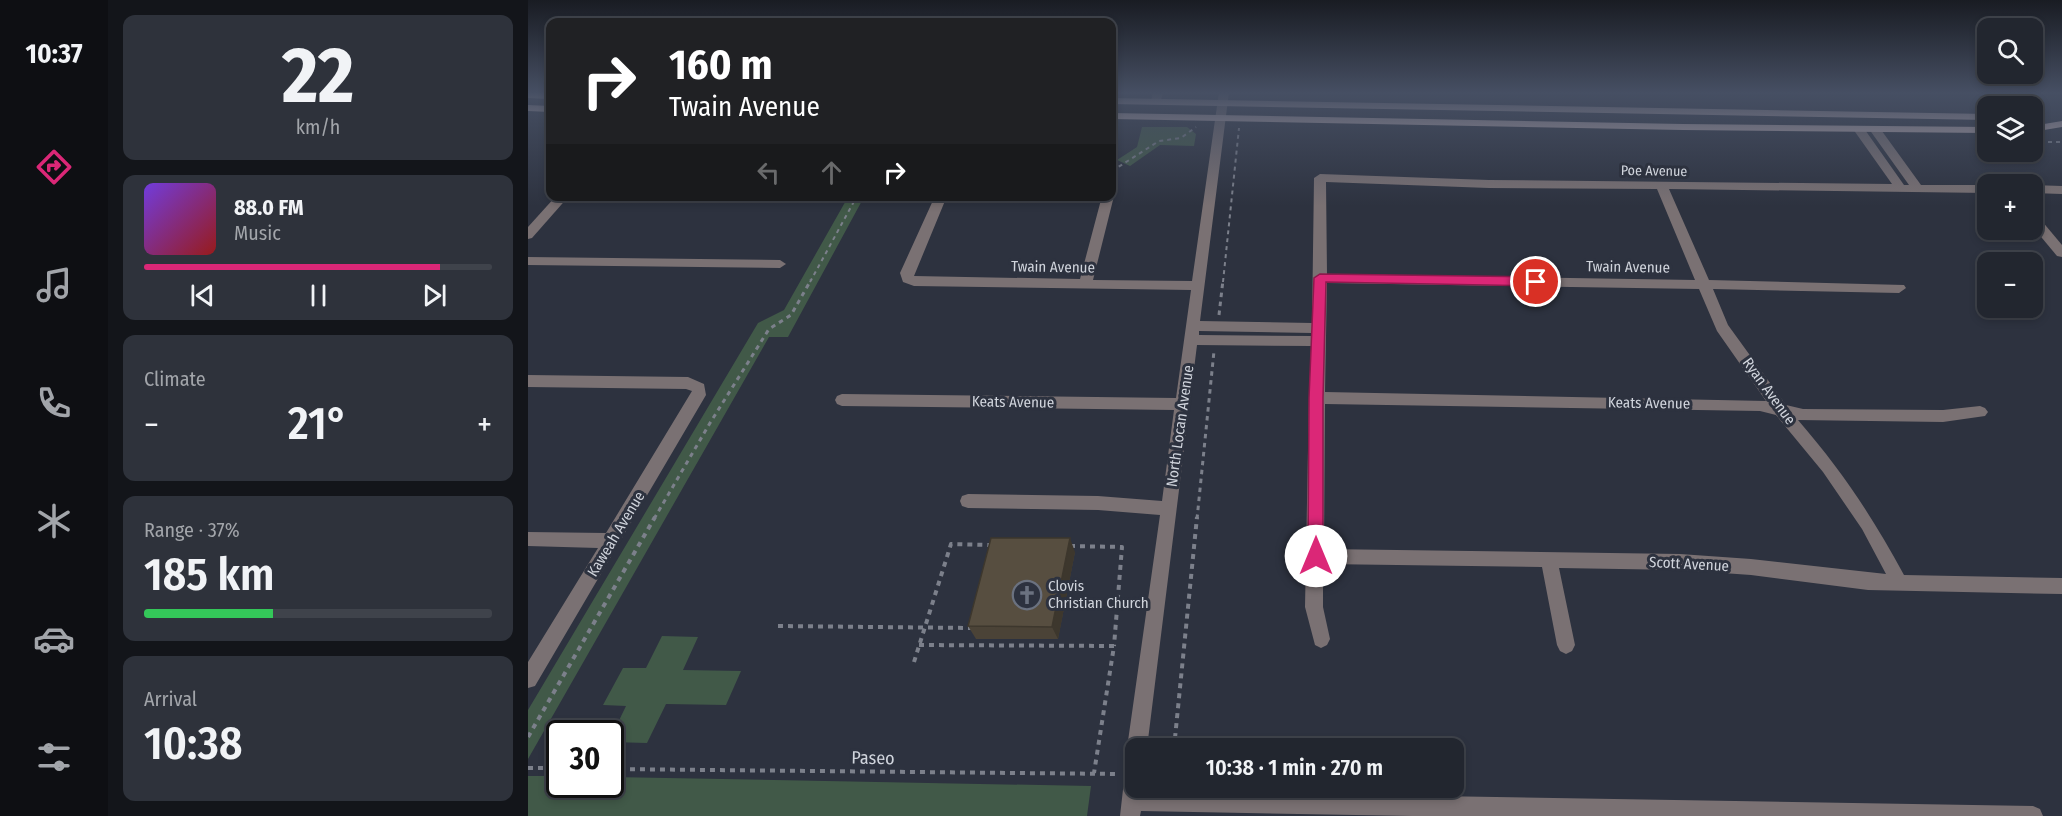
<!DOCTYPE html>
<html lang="en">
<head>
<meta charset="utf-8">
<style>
	body { margin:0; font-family:"Fira Sans Condensed",sans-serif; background:#2e323b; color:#f1f3f6; height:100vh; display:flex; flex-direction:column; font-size:22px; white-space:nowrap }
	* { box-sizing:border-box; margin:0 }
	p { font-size:20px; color:#a2a5aa }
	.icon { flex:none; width:33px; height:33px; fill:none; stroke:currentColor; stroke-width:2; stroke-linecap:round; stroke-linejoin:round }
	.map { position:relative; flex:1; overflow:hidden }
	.details { display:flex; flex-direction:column; gap:15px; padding:15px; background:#13151a; width:420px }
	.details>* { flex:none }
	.banner { position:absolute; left:18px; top:18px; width:570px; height:183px; border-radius:12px; box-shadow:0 3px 9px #0003,0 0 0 2px #3f434b; background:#202124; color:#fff; overflow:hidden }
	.tools { position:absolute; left:1449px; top:18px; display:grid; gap:12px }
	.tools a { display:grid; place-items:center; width:66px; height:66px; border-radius:12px; background:#22262f; box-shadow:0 3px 9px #0003,0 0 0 2px #3f434b; font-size:30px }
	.speed { position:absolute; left:18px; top:720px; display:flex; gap:12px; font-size:30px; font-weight:700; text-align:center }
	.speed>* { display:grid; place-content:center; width:78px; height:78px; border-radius:50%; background:#22262f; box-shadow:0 3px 9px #0003,0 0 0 2px #3f434b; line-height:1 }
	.speed .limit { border:3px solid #111; border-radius:9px; background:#fff; color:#111 }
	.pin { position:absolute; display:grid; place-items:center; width:51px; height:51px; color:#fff; margin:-26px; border:3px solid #fff; border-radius:50%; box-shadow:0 2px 6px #0007 }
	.me { position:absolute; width:66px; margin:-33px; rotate:0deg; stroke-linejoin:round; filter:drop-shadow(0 0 4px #0008) }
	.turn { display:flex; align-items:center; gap:21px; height:126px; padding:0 24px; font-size:27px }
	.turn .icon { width:78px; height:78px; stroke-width:2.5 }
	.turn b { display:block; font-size:42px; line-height:51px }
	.lanes { display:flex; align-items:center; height:57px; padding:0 24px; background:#0003; justify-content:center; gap:30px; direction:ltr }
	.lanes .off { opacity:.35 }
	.big { font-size:45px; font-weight:600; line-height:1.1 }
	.details .tile { flex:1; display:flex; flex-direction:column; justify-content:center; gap:9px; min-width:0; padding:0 21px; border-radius:12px; background:#2e323b }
	.details .dial { align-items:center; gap:0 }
	.dial b { font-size:78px; line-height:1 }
	.song { display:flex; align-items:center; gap:18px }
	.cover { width:72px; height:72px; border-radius:9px; background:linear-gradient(135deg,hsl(260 70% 55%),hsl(0 70% 35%)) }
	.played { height:6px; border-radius:3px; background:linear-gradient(90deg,#db2777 85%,#3f434b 85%) }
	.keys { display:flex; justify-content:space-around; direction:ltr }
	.heat { display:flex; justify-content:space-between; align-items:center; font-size:33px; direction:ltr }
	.charge { height:9px; border-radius:4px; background:linear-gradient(90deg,#34c759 37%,#3f434b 0) }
	.trip { position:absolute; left:597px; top:738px; width:339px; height:60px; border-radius:12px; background:#22262f; box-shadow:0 3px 9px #0003,0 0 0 2px #3f434b; font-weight:600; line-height:60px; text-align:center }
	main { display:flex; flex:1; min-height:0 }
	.tabs { display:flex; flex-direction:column; width:108px; justify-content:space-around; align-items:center; background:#0e0f13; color:#a2a5aa }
	.tabs .icon { width:42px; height:42px }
	.tabs .selected { color:#db2777 }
	.tabs b { font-size:27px; color:#f1f3f6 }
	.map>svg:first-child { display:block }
</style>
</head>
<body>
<main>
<nav class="tabs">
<b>10:37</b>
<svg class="icon selected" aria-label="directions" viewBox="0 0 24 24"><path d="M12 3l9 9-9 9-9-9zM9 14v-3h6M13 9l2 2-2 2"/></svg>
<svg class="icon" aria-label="music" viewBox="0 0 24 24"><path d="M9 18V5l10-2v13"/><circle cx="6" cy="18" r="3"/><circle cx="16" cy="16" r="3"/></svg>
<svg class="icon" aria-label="phone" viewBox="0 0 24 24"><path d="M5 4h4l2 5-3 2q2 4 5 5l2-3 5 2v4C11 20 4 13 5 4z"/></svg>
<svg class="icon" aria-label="climate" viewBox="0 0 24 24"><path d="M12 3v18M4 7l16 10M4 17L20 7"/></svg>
<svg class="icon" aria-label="car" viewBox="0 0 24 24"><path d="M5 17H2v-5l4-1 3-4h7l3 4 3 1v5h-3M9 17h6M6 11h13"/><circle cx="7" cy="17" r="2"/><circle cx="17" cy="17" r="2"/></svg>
<svg class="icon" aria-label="filters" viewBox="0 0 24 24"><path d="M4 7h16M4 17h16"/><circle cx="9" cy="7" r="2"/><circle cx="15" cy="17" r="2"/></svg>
</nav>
<section class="details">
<div class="tile dial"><b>22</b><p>km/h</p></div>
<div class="tile">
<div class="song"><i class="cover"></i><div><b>88.0 FM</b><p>Music</p></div></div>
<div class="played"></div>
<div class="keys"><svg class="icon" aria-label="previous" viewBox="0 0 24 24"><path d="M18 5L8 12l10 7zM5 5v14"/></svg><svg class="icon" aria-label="pause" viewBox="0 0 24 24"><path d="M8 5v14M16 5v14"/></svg><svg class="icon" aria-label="next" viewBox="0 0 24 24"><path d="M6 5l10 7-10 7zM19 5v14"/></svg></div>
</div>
<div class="tile"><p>Climate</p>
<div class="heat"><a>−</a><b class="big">21°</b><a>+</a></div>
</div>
<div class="tile"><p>Range · 37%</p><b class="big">185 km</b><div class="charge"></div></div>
<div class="tile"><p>Arrival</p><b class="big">10:38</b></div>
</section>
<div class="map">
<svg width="1534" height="816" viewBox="0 0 1534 816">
	<rect width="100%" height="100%" fill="#2d323f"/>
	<g fill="#415948">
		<path d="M614,127H659L668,134L666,146L632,145L602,166L589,160L609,147Z"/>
		<path d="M320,197H336L260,337H241L0,759V710L230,323L256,310Z"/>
		<path d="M134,636L170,637L155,670L213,671L198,705L138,704L119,743L83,742V737L98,706L75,705L95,668H118Z"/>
		<path d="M0,776H31L32,784H82L83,777L563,786L559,816H0Z"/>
	</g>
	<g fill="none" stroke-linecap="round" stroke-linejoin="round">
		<g stroke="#7c808b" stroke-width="2" stroke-dasharray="4 4" stroke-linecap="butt">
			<path d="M1504,142H1534"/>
			<path d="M584,171L631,141L653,138L668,127"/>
			<path d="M282,282L329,196"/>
			<path d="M695,282L711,128"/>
		</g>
		<g stroke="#7c808b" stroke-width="3" stroke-dasharray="4.5 4.5" stroke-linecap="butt">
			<path d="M691,315L695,280"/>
			<path d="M126,519L182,423L241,329L263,315L283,280"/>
			<path d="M669,519L686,351"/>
		</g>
		<g stroke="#7c808b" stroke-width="4" stroke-dasharray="5 5" stroke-linecap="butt">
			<path d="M542,546L594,547L586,646"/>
			<path d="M250,626L444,628"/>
			<path d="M391,645L586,646L566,773"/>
			<path d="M386,662L423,544L463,545"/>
			<path d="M0,737L127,517"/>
			<path d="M646,748L669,517"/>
			<path d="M0,768H32"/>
			<path d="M82,769L591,774"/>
		</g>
		<g fill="#7a7173" fill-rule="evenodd">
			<path d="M625,92H635L632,104H624L623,102Z"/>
			<path d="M691,92H701L672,321L784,323L786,178L792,174L961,180L1364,184L1325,129L1331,126L1335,127L1376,185H1381L1341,129L1347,126L1351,127L1393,185H1460V193L1141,189L1181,280L1376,285L1378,288L1371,293L1185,289L1200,325L1258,405L1275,409L1415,410L1452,406L1457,408L1460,412L1457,416L1415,422L1270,420C1314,471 1344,516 1376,575L1534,578V594L1340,590L1223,575L1152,570L1031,568L1047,645L1044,651L1038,654L1032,651L1029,645L1014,567L795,564V607L802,639L799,645L793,648L787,645L777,607L781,398L784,346L669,345L619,748H608V788H615V791L1505,806L1512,809L1515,816H884L613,811L612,816H592L598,763L603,755L599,748L632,515L570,510L440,508L434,506L432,501L434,496L440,494L570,496L634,501L646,410L314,406L309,404L307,400L309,396L314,394L648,398L663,290L386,286L375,282L372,273L407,196H419L386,276L552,279L574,196H584V193L586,196L565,280L664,281ZM798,182L961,188L1129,189L1167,280L799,274ZM799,283L1171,289L1189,331L1238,401L797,392ZM671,331L784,333V336L671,335ZM797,404L1232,411L1248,415L1295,472L1334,529L1358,574L1223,559L1152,554L796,549Z"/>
			<path d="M1504,185L1534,186V194L1504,193Z"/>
			<path d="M28,196H41L4,238L0,239V227Z"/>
			<path d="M1504,213L1508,214L1534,245V257L1529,256L1504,226Z"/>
			<path d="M0,257L252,260L258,264L252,268L0,265Z"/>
			<path d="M0,375L160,377L176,384L178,395L7,686L0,688V662L70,548L0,546V532L78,533L164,391L158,389L0,387Z"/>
		</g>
		<g fill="#c1b0b3" fill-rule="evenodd">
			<path d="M0,92L22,93V99L0,98Z"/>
			<path d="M584,98L1460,114V120L584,104Z"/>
			<path d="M0,105L22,106V112L0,111Z"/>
			<path d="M584,113L1155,124L1460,127V133L1155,130L584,119Z"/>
			<path d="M1534,121V127L1504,132V126Z"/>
		</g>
	</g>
	<path fill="#4b4337" d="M547,552L530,639H448L440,626Z"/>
	<path fill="#3d372d" d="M542,538L547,552L530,639L524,627Z"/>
	<path fill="#574e40" stroke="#3d372d" stroke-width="1.5" d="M463,538H542L524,627L440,626Z"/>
	<linearGradient id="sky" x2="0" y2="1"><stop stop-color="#191c23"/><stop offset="0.45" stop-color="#464f63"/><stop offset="1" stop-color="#464f63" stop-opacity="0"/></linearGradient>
	<rect width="1534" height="206" fill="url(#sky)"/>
	<path fill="#db2777" stroke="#8e194d" stroke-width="1.5" d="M792,274L1008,277L1014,282L1008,286L798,282L795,398V556L793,561L788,563L782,561L780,556L781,398L786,278Z"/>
	<defs>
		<g id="church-ring" transform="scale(1.5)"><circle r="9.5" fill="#2d323f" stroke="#6b7280" stroke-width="1.5"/><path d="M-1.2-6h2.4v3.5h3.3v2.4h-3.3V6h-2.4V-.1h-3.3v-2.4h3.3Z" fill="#6b7280"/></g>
	</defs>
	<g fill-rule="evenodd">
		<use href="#church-ring" x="499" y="595"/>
	</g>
	<g text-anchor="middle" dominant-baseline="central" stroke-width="6" stroke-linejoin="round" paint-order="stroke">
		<g font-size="14" fill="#d0d4dc" stroke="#2d323f">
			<text transform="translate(1126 171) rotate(1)">Poe Avenue</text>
		</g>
		<g font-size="15" fill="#d0d4dc" stroke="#2d323f">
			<text transform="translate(525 267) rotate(1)">Twain Avenue</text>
			<text transform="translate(1100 267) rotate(1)">Twain Avenue</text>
			<text transform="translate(1241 391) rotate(54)">Ryan Avenue</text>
			<text transform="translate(485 402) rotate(1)">Keats Avenue</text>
			<text transform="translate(1121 403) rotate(1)">Keats Avenue</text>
			<text transform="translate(652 426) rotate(-82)">North Locan Avenue</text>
			<text transform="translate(88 534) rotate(-59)">Kaweah Avenue</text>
			<text transform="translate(1161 564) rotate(3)">Scott Avenue</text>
		</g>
		<g font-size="15" fill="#d0d4dc" stroke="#2d323f" text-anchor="start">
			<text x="520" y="586">Clovis<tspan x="520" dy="17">Christian Church</tspan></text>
		</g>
		<g font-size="18" fill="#d0d4dc" stroke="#2d323f">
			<text transform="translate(345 758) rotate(1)">Paseo</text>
		</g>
	</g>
</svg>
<div class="tools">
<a><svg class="icon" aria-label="search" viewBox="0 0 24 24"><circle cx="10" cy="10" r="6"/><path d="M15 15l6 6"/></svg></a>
<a><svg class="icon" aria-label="layers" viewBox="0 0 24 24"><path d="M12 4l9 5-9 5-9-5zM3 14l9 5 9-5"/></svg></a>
<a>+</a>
<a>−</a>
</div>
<div class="speed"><div class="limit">30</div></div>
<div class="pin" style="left:1008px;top:282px;background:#d93025"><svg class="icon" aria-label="arrive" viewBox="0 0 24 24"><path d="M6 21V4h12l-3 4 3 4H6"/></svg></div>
<svg class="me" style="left:788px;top:556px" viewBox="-20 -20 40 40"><circle r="19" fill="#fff"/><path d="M0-13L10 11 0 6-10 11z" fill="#db2777"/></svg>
<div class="trip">10:38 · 1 min · 270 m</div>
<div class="banner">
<div class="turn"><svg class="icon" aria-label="right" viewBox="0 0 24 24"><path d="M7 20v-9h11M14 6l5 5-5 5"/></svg><div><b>160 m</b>Twain Avenue</div></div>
<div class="lanes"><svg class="icon off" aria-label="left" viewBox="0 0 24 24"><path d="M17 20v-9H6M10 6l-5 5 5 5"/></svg><svg class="icon off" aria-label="ahead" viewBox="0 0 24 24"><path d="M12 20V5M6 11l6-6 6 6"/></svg><svg class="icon" aria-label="right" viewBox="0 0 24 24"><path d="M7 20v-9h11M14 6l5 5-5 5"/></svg></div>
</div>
</div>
</main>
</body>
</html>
